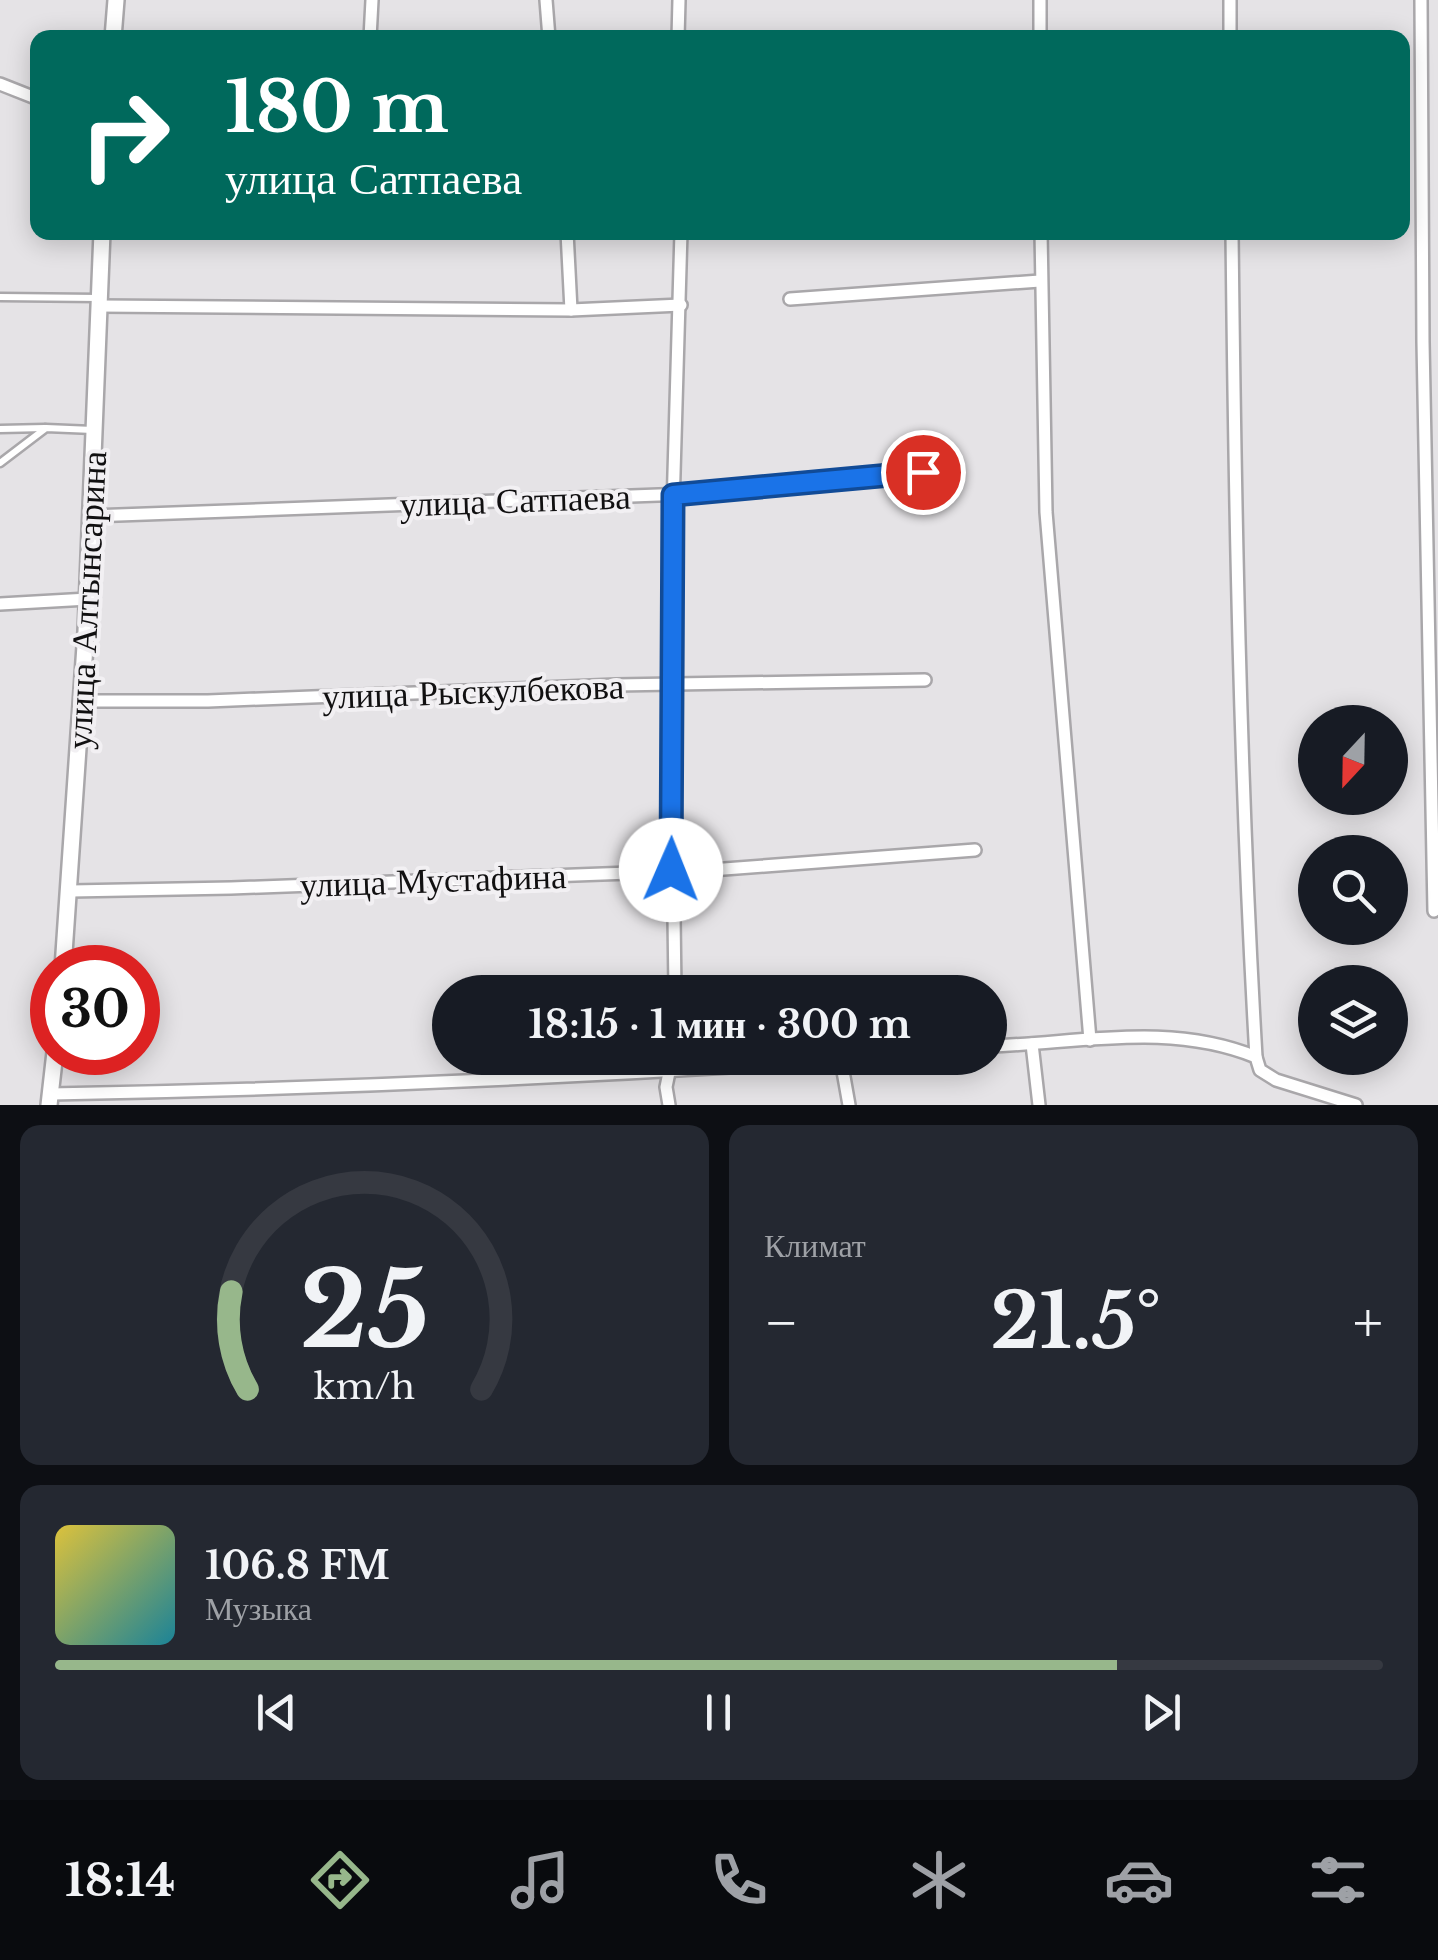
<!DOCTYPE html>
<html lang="ru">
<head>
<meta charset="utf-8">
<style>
	body { margin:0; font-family:"Libre Baskerville",serif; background:#242831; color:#f1f3f6; height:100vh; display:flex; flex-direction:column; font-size:38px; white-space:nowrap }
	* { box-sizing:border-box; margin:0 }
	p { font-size:32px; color:#9ea1a6 }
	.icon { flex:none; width:55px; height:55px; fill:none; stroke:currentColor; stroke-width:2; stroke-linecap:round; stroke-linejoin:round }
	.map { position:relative; height:1105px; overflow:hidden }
	.sheet { display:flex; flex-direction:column; gap:20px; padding:20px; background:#0d0f14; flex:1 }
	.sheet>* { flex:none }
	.top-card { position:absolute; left:30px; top:30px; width:1380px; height:210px; border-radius:20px; box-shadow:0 5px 25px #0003; background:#00695c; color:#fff; overflow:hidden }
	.needle { width:65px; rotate:202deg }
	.fabs { position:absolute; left:1298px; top:705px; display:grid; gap:20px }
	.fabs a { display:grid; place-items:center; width:110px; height:110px; border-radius:50%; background:#171b24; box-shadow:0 5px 25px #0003; font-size:50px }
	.speed { position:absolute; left:30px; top:945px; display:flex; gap:20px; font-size:50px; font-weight:700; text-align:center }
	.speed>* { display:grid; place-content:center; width:130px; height:130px; border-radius:50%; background:#171b24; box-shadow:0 5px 25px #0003; line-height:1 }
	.speed .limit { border:15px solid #d22; background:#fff; color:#111 }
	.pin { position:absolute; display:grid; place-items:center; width:85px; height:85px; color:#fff; margin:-42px; border:5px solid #fff; border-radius:50%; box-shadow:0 2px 10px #0007 }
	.me { position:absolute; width:110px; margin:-55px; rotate:1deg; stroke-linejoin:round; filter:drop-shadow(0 0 8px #0008) }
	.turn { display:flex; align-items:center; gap:35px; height:210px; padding:0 30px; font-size:45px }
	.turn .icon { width:130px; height:130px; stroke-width:2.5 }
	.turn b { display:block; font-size:70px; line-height:85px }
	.big { font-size:75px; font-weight:700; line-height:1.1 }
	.sheet .card { flex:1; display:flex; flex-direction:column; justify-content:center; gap:15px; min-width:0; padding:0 35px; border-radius:20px; background:#242831 }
	.sheet .dial { align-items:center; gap:0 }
	.dial svg { height:260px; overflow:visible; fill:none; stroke:#363941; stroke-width:7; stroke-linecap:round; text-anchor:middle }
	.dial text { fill:#f1f3f6; stroke:none }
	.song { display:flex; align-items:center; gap:30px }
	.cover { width:120px; height:120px; border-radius:15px; background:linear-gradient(135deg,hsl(50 70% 55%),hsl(190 70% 35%)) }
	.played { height:10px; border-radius:5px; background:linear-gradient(90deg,#97b78b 80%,#363941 80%) }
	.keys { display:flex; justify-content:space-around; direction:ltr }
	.heat { display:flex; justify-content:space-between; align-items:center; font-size:55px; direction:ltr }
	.sheet .tiles { flex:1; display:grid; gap:20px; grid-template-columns:1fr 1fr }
	.card:last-child { grid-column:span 2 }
	.trip { position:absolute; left:432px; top:975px; width:575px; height:100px; border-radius:50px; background:#171b24; box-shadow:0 5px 25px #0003; font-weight:700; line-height:100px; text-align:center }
	.menu { display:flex; height:160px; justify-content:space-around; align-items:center; background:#090b0e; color:#9ea1a6 }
	.menu .icon { width:70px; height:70px }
	.menu .selected { color:#97b78b }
	.menu b { font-size:45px; color:#f1f3f6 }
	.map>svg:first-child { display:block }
</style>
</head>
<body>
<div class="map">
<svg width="1438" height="1105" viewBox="0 0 1438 1105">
	<rect width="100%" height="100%" fill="#e5e3e6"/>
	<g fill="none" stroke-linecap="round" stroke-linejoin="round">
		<g stroke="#a9a7aa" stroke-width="11">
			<g id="service">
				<path d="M0,297L99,298"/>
				<path d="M0,429L45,428"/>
				<path d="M0,463L46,428L93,430"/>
			</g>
		</g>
		<g stroke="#a9a7aa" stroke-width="16">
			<g id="minor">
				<path d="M546,0L549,38"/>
				<path d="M1040,0V38"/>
				<path d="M1230,0V38"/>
				<path d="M1421,0L1423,342L1434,911"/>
				<path d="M370,38L372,0"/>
				<path d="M678,38L679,0"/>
				<path d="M0,84L38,99"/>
				<path d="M567,232L571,310"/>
				<path d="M1041,232L1046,512L1090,1040"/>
				<path d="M1232,232C1235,508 1240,783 1256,1057"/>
				<path d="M790,299L1040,281"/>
				<path d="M99,306L571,310L681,305"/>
				<path d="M91,516L686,494L938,472"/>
				<path d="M0,604L88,599"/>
				<path d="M81,701H208L616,685L925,680"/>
				<path d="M71,891L231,888L711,870L975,850"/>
				<path d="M675,992L670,611L681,232"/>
				<path d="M1032,1044L1039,1105"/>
				<path d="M990,1046C1081,1043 1170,1022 1256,1057L1260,1070L1276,1080L1356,1105"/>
				<path d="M841,1060L849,1105"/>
				<path d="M51,1094C324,1089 597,1077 870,1058"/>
				<path d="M669,1105L666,1087L672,1058"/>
			</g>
		</g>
		<g stroke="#a9a7aa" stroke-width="20">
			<g id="tertiary">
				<path d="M113,38L116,0"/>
				<path d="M63,968L86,631L102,232"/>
				<path d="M49,1105L55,1052"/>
			</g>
		</g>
		<use href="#service" stroke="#fff" stroke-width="6"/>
		<use href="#minor" stroke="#fff" stroke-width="11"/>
		<use href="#tertiary" stroke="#fff" stroke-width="15"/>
	</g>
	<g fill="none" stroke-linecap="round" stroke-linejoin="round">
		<g stroke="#114b97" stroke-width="25">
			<path id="route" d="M671,870L673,495L923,472"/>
		</g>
		<use href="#route" stroke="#1a73e8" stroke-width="18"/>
	</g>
	<g text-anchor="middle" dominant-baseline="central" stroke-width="8" stroke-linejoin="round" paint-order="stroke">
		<g font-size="35" fill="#111011" stroke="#f2f0f3">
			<text transform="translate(515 500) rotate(-2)">улица Сатпаева</text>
			<text transform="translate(86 600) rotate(-87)">улица Алтынсарина</text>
			<text transform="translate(473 691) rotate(-2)">улица Рыскулбекова</text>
			<text transform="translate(433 880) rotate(-2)">улица Мустафина</text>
		</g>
	</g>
</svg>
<div class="fabs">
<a><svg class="needle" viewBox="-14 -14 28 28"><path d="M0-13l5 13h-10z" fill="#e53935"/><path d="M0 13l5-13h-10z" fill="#9ea1a6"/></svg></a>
<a><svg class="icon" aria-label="search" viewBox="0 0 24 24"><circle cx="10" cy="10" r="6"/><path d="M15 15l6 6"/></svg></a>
<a><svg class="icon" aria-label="layers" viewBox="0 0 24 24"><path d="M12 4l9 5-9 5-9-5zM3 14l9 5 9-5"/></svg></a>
</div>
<div class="speed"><div class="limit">30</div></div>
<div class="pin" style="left:923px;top:472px;background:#d93025"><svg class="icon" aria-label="arrive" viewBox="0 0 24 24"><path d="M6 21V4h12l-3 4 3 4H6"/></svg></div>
<svg class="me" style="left:671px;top:870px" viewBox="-20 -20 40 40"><circle r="19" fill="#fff"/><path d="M0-13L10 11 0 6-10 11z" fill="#1a73e8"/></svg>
<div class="trip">18:15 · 1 мин · 300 m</div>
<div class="top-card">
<div class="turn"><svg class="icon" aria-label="right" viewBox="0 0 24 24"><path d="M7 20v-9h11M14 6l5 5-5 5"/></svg><div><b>180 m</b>улица Сатпаева</div></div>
</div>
</div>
<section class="sheet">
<div class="tiles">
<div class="card dial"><svg viewBox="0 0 100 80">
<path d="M14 69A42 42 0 1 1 86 69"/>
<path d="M14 69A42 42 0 0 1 9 39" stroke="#97b78b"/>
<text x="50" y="56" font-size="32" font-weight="700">25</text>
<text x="50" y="72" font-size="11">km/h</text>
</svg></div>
<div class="card"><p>Климат</p>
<div class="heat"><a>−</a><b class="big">21.5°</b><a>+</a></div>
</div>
<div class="card">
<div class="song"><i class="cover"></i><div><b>106.8 FM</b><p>Музыка</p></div></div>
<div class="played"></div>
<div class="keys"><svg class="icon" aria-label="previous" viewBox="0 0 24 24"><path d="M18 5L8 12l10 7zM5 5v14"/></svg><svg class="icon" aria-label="pause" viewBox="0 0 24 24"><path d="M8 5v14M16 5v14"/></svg><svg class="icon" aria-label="next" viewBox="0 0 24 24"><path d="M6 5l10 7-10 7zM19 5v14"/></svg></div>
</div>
</div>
</section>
<nav class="menu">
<b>18:14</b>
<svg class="icon selected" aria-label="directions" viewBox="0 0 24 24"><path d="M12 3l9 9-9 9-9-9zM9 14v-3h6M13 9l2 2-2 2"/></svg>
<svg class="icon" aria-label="music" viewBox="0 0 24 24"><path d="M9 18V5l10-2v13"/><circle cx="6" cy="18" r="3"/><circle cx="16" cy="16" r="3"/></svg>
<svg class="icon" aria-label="phone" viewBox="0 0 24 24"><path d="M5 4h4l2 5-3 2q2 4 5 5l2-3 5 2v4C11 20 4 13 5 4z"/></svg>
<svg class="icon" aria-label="climate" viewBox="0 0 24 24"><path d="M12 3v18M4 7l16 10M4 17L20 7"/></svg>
<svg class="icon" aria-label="car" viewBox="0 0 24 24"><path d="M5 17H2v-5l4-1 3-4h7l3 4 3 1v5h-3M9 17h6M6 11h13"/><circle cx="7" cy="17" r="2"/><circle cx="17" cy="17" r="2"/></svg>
<svg class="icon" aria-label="filters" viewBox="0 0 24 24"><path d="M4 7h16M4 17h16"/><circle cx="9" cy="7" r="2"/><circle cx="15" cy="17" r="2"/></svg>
</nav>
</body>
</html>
